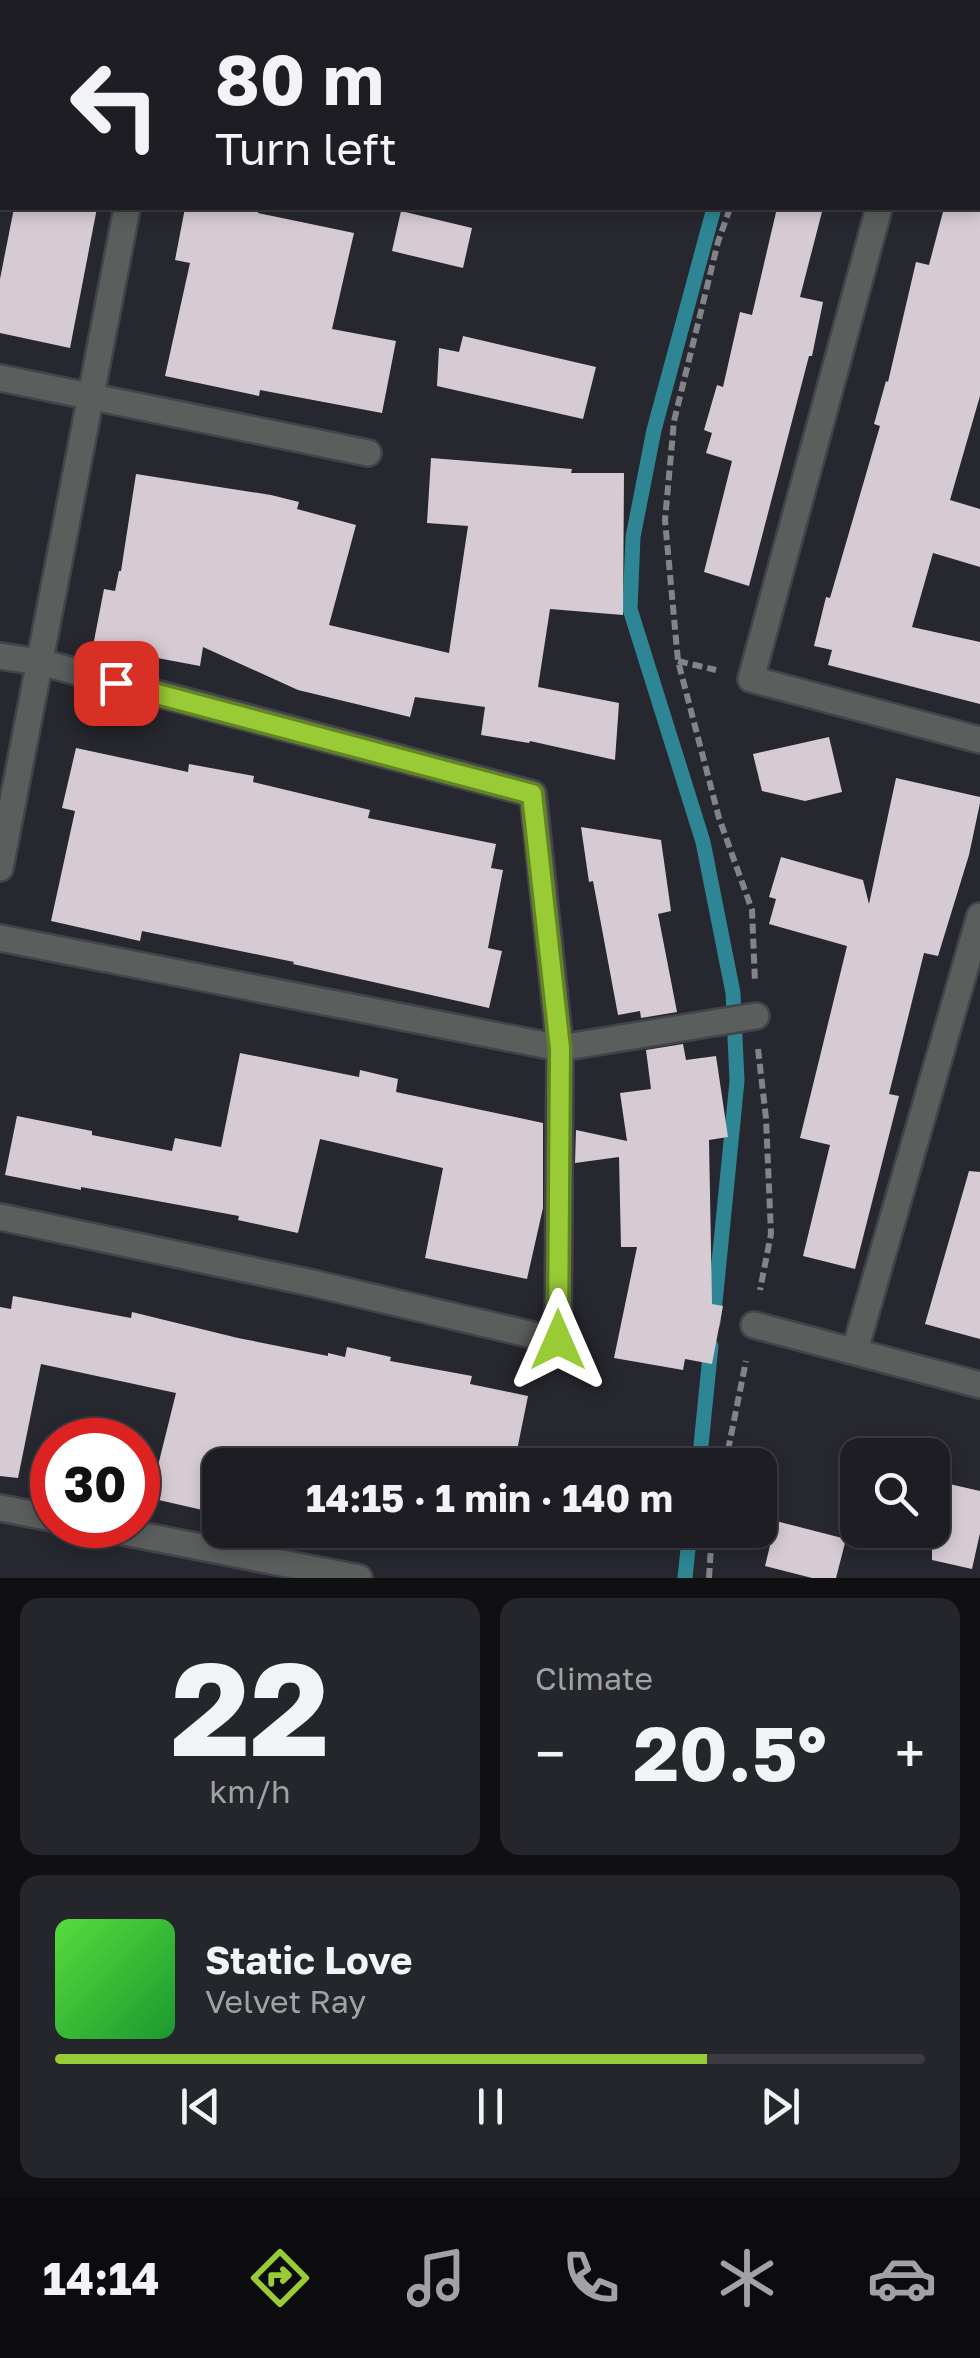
<!DOCTYPE html>
<html lang="en">
<head>
<meta charset="utf-8">
<style>
	body { margin:0; font-family:"Golos Text",sans-serif; background:#25262b; color:#f1f3f6; height:100vh; display:flex; flex-direction:column; font-size:38px; white-space:nowrap }
	* { box-sizing:border-box; margin:0 }
	p { font-size:32px; color:#a0a2a6 }
	.icon { flex:none; width:55px; height:55px; fill:none; stroke:currentColor; stroke-width:2; stroke-linecap:round; stroke-linejoin:round }
	.map { position:relative; height:1578px; overflow:hidden }
	.sheet { display:flex; flex-direction:column; gap:20px; padding:20px; background:#101013; flex:1 }
	.sheet>* { flex:none }
	.hud { position:absolute; left:0px; top:0px; width:980px; height:210px; box-shadow:0 5px 15px #0003,0 0 0 2px #3b3b41; background:#1d1d23; color:#f1f3f6; overflow:hidden }
	.tools { position:absolute; left:840px; top:1438px; display:grid; gap:20px }
	.tools a { display:grid; place-items:center; width:110px; height:110px; border-radius:20px; background:#1d1d23; box-shadow:0 5px 15px #0003,0 0 0 2px #3b3b41; font-size:50px }
	.speed { position:absolute; left:30px; top:1418px; display:flex; gap:20px; font-size:50px; font-weight:700; text-align:center }
	.speed>* { display:grid; place-content:center; width:130px; height:130px; border-radius:50%; background:#1d1d23; box-shadow:0 5px 15px #0003,0 0 0 2px #3b3b41; line-height:1 }
	.speed .limit { border:15px solid #d22; background:#fff; color:#111 }
	.pin { position:absolute; display:grid; place-items:center; width:85px; height:85px; color:#fff; margin:-42px; border-radius:20px; box-shadow:0 5px 15px #0006 }
	.me { position:absolute; width:110px; margin:-55px; rotate:0deg; stroke-linejoin:round; filter:drop-shadow(0 0 8px #0008) }
	.turn { display:flex; align-items:center; gap:35px; height:210px; padding:0 50px; font-size:45px }
	.turn .icon { width:130px; height:130px; stroke-width:2.5 }
	.turn b { display:block; font-size:70px; line-height:85px }
	.big { font-size:75px; font-weight:700; line-height:1.1 }
	.sheet .widget { flex:1; display:flex; flex-direction:column; justify-content:center; gap:15px; min-width:0; padding:0 35px; border-radius:20px; background:#25262b }
	.sheet .dial { align-items:center; gap:0 }
	.dial b { font-size:130px; line-height:1 }
	.song { display:flex; align-items:center; gap:30px }
	.cover { width:120px; height:120px; border-radius:15px; background:linear-gradient(135deg,hsl(110 70% 55%),hsl(130 70% 35%)) }
	.played { height:10px; border-radius:5px; background:linear-gradient(90deg,#99cb36 75%,#3b3b41 75%) }
	.keys { display:flex; justify-content:space-around; direction:ltr }
	.heat { display:flex; justify-content:space-between; align-items:center; font-size:55px; direction:ltr }
	.sheet .tiles { flex:1; display:grid; gap:20px; grid-template-columns:1fr 1fr }
	.widget:last-child { grid-column:span 2 }
	.trip { position:absolute; left:202px; top:1448px; width:575px; height:100px; border-radius:20px; background:#1d1d23; box-shadow:0 5px 15px #0003,0 0 0 2px #3b3b41; font-weight:700; line-height:100px; text-align:center }
	.tabs { display:flex; height:160px; justify-content:space-around; align-items:center; background:#0c0c0e; color:#a0a2a6 }
	.tabs .icon { width:70px; height:70px }
	.tabs .active { color:#99cb36 }
	.tabs b { font-size:45px; color:#f1f3f6 }
	.map>svg:first-child { display:block }
</style>
</head>
<body>
<div class="map">
<svg width="980" height="1578" viewBox="0 0 980 1578">
	<rect width="100%" height="100%" fill="#27272f"/>
	<g fill="none" stroke-linecap="round" stroke-linejoin="round">
		<g stroke="#2e8695" stroke-width="15">
			<path d="M769,2L770,0"/>
			<path d="M713,1323L737,1081L733,993L703,842L630,609L633,537L654,430L714,208"/>
			<path d="M699,1465L711,1346"/>
			<path d="M685,1578L690,1530"/>
		</g>
	</g>
	<g fill="#d6cbd3">
		<path d="M14,208H97L70,348L0,333V279Z"/>
		<path d="M185,208H259L258,213L354,233L332,329L396,341L382,413L260,390L259,396L165,376L190,263L175,260Z"/>
		<path d="M777,208H823L800,297L823,302L812,356H809L749,586L704,572L732,461L706,453L712,433L704,430L717,385L723,387L740,312L752,315Z"/>
		<path d="M944,208H980V396L950,500L980,509V567L933,553L912,627L980,642V704L828,665L832,650L814,646L826,597L830,598L880,426L874,424L886,381L888,382L916,262L929,265Z"/>
		<path d="M401,211L472,228L463,268L392,251Z"/>
		<path d="M463,336L596,367L583,419L437,386L439,348L459,352Z"/>
		<path d="M431,458L572,469L571,473H624L623,615L550,609L538,687L619,703L615,760L530,741L529,743L481,735L485,707L415,697L410,717L298,690L203,647L200,666L93,646L104,589L115,591L119,571H121L136,474L271,495L299,502L297,509L356,525L329,625L449,653L468,526L427,523Z"/>
		<path d="M829,737L842,792L805,801L762,791L753,754Z"/>
		<path d="M76,748L188,772L189,764L254,776L253,782L370,810L368,818L496,844L491,868L503,870L488,948L502,951L489,1008L293,964L294,962L142,931L140,941L51,921L75,811L62,808Z"/>
		<path d="M896,778L980,797V803L969,855L938,956L924,953L889,1094L899,1096L855,1269L803,1256L830,1145L800,1138L847,946L769,924L776,899L769,897L781,857L863,880L869,904Z"/>
		<path d="M581,827L661,840L671,911L658,914L677,1012L641,1018L640,1011L618,1015L593,881L589,882Z"/>
		<path d="M683,1044L686,1060L716,1056L728,1137L709,1140L712,1304L723,1306L712,1364L685,1359L683,1370L614,1358L637,1247H621L619,1157L575,1163L576,1130L627,1141L620,1093L651,1089L646,1050Z"/>
		<path d="M240,1053L359,1077L360,1070L398,1079L396,1092L543,1123V1208L527,1279L425,1258L443,1168L320,1139L298,1233L238,1220L239,1216L81,1187V1190L5,1175L17,1116L92,1131V1135L172,1151L175,1138L221,1147Z"/>
		<path d="M969,1171L980,1172V1339L925,1324Z"/>
		<path d="M13,1296L131,1318L132,1312L238,1338L328,1356V1353L345,1357L347,1347L391,1357L390,1361L472,1376L470,1384L528,1396L514,1465H220V1514L150,1498L176,1393L41,1364L18,1478L0,1476V1307L11,1309Z"/>
		<path d="M932,1480L980,1491V1533L972,1569L932,1560Z"/>
		<path d="M776,1521L846,1539L836,1578H812L765,1566Z"/>
	</g>
	<g fill="none" stroke-linecap="round" stroke-linejoin="round">
		<g stroke="#43434b" stroke-width="30">
			<path id="pedestrian" d="M560,1048L756,1016"/>
		</g>
		<g stroke="#43434b" stroke-width="30">
			<g id="minor">
				<path d="M167,2L168,0"/>
				<path d="M935,2V0"/>
				<path d="M978,89L980,90"/>
				<path d="M0,94H2"/>
				<path d="M879,208L751,679L980,740"/>
				<path d="M0,378L368,453"/>
				<path d="M0,656L40,662L533,794L560,1048L558,1341L312,1283L0,1217"/>
				<path d="M0,868L127,208"/>
				<path d="M0,938L560,1048"/>
				<path d="M754,1325L980,1385"/>
				<path d="M855,1350L980,916"/>
				<path d="M0,1508L52,1518"/>
				<path d="M88,1525L359,1578"/>
			</g>
		</g>
		<g stroke="#83838a" stroke-width="6" stroke-dasharray="10 5" stroke-linecap="butt">
			<path d="M779,0L784,2"/>
			<path d="M795,2L796,0"/>
			<path d="M730,208L718,242L674,421L665,520L678,661L719,818L752,910L755,982"/>
			<path d="M678,661L716,670"/>
			<path d="M758,1049L766,1118L771,1234L760,1290"/>
			<path d="M725,1465L746,1361"/>
			<path d="M709,1578L712,1530"/>
		</g>
		<use href="#pedestrian" stroke="#5a5f5d" stroke-width="25"/>
		<use href="#minor" stroke="#5a5f5d" stroke-width="25"/>
	</g>
	<g fill="none" stroke-linecap="round" stroke-linejoin="round">
		<g stroke="#638423" stroke-width="25">
			<path id="route" d="M116,683L532,794L560,1048L558,1340"/>
		</g>
		<use href="#route" stroke="#99cb36" stroke-width="18"/>
	</g>
</svg>
<div class="tools">
<a><svg class="icon" aria-label="search" viewBox="0 0 24 24"><circle cx="10" cy="10" r="6"/><path d="M15 15l6 6"/></svg></a>
</div>
<div class="speed"><div class="limit">30</div></div>
<div class="pin" style="left:116px;top:683px;background:#d93025"><svg class="icon" aria-label="arrive" viewBox="0 0 24 24"><path d="M6 21V4h12l-3 4 3 4H6"/></svg></div>
<svg class="me" style="left:558px;top:1340px" viewBox="-20 -20 40 40"><path d="M0-17L14 15 0 8-14 15z" fill="#99cb36" stroke="#fff" stroke-width="4"/></svg>
<div class="trip">14:15 · 1 min · 140 m</div>
<div class="hud">
<div class="turn"><svg class="icon" aria-label="left" viewBox="0 0 24 24"><path d="M17 20v-9H6M10 6l-5 5 5 5"/></svg><div><b>80 m</b>Turn left</div></div>
</div>
</div>
<section class="sheet">
<div class="tiles">
<div class="widget dial"><b>22</b><p>km/h</p></div>
<div class="widget"><p>Climate</p>
<div class="heat"><a>−</a><b class="big">20.5°</b><a>+</a></div>
</div>
<div class="widget">
<div class="song"><i class="cover"></i><div><b>Static Love</b><p>Velvet Ray</p></div></div>
<div class="played"></div>
<div class="keys"><svg class="icon" aria-label="previous" viewBox="0 0 24 24"><path d="M18 5L8 12l10 7zM5 5v14"/></svg><svg class="icon" aria-label="pause" viewBox="0 0 24 24"><path d="M8 5v14M16 5v14"/></svg><svg class="icon" aria-label="next" viewBox="0 0 24 24"><path d="M6 5l10 7-10 7zM19 5v14"/></svg></div>
</div>
</div>
</section>
<nav class="tabs">
<b>14:14</b>
<svg class="icon active" aria-label="directions" viewBox="0 0 24 24"><path d="M12 3l9 9-9 9-9-9zM9 14v-3h6M13 9l2 2-2 2"/></svg>
<svg class="icon" aria-label="music" viewBox="0 0 24 24"><path d="M9 18V5l10-2v13"/><circle cx="6" cy="18" r="3"/><circle cx="16" cy="16" r="3"/></svg>
<svg class="icon" aria-label="phone" viewBox="0 0 24 24"><path d="M5 4h4l2 5-3 2q2 4 5 5l2-3 5 2v4C11 20 4 13 5 4z"/></svg>
<svg class="icon" aria-label="climate" viewBox="0 0 24 24"><path d="M12 3v18M4 7l16 10M4 17L20 7"/></svg>
<svg class="icon" aria-label="car" viewBox="0 0 24 24"><path d="M5 17H2v-5l4-1 3-4h7l3 4 3 1v5h-3M9 17h6M6 11h13"/><circle cx="7" cy="17" r="2"/><circle cx="17" cy="17" r="2"/></svg>
</nav>
</body>
</html>
